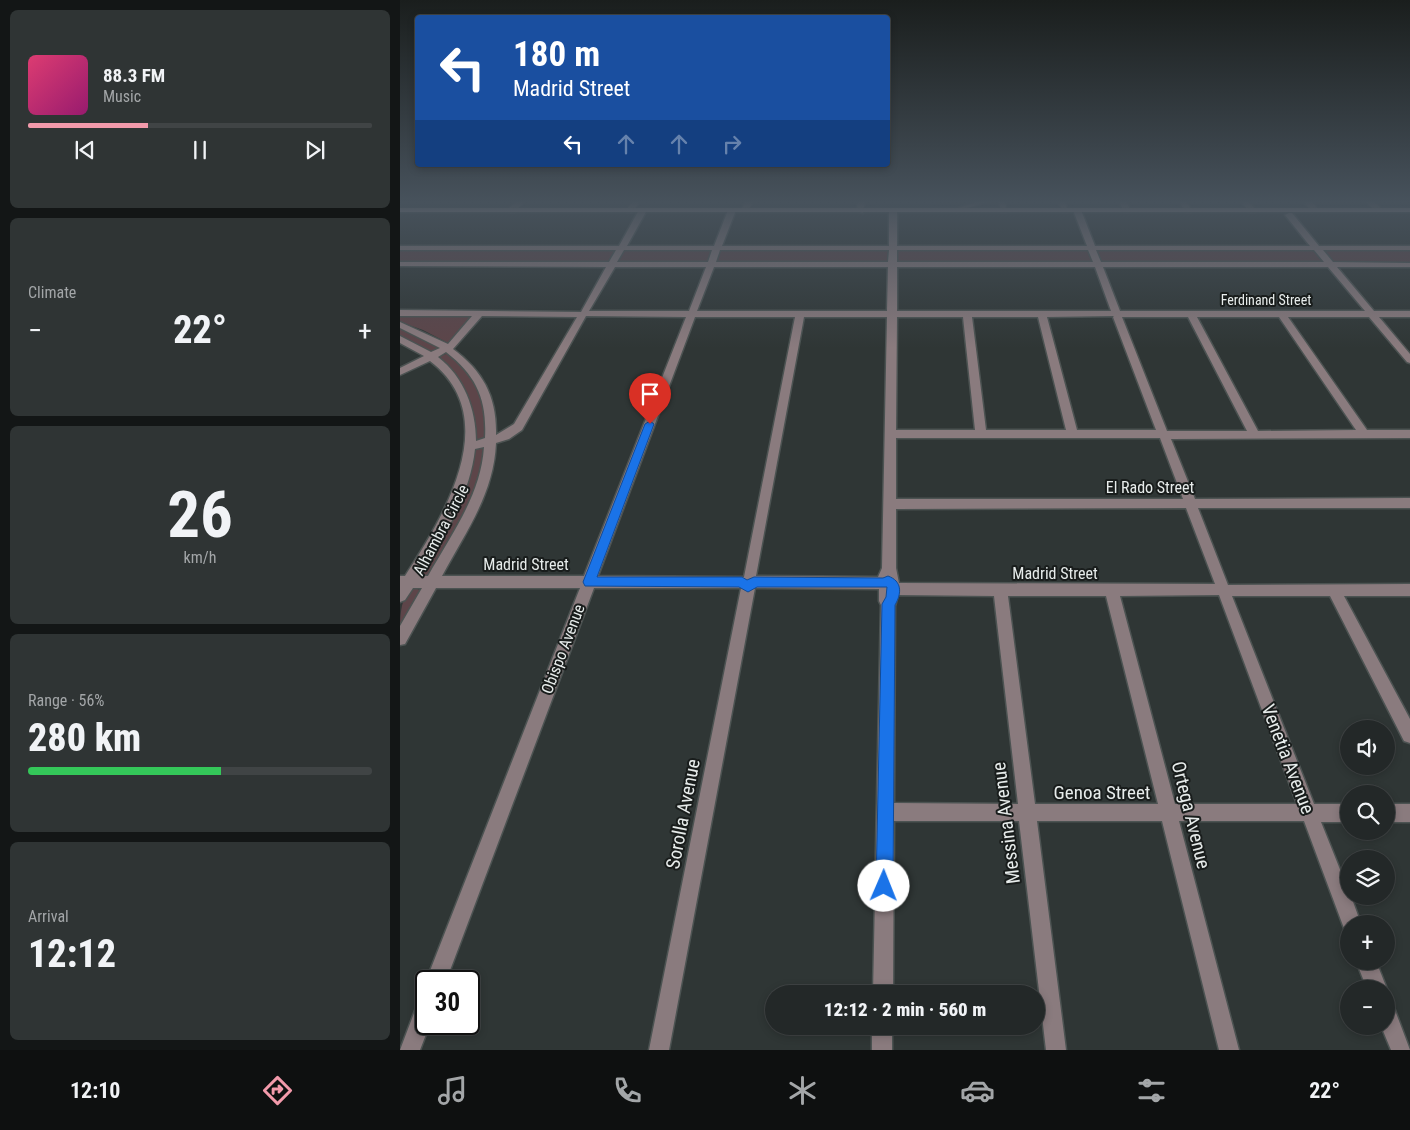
<!DOCTYPE html>
<html lang="en">
<head>
<meta charset="utf-8">
<style>
	body { margin:0; font-family:"Roboto Condensed",sans-serif; background:#2f3434; color:#f1f3f6; height:100vh; display:flex; flex-direction:column; font-size:19px; white-space:nowrap }
	* { box-sizing:border-box; margin:0 }
	p { font-size:16px; color:#a3a6a8 }
	.icon { flex:none; width:28px; height:28px; fill:none; stroke:currentColor; stroke-width:2; stroke-linecap:round; stroke-linejoin:round }
	.map { position:relative; flex:1; overflow:hidden }
	.drawer { display:flex; flex-direction:column; gap:10px; padding:10px; background:#131616; width:400px }
	.drawer>* { flex:none }
	.hud { position:absolute; left:15px; top:15px; width:475px; height:152px; border-radius:5px; box-shadow:0 2px 8px #0003,0 0 0 1px #404445; background:#1a4fa0; color:#fff; overflow:hidden }
	.tools { position:absolute; left:940px; top:720px; display:grid; gap:10px }
	.tools a { display:grid; place-items:center; width:55px; height:55px; border-radius:50%; background:#232828; box-shadow:0 2px 8px #0003,0 0 0 1px #404445; font-size:25px }
	.speed { position:absolute; left:15px; top:970px; display:flex; gap:10px; font-size:25px; font-weight:700; text-align:center }
	.speed>* { display:grid; place-content:center; width:65px; height:65px; border-radius:50%; background:#232828; box-shadow:0 2px 8px #0003,0 0 0 1px #404445; line-height:1 }
	.speed .limit { border:2px solid #111; border-radius:8px; background:#fff; color:#111 }
	.pin { position:absolute; display:grid; place-items:center; width:42px; height:42px; color:#fff; margin:-51px -21px; border-radius:50% 50% 50% 0; rotate:-45deg; box-shadow:0 0 5px #0007 }
	.pin .icon { rotate:45deg }
	.me { position:absolute; width:55px; margin:-28px; rotate:1deg; stroke-linejoin:round; filter:drop-shadow(0 0 4px #0008) }
	.turn { display:flex; align-items:center; gap:18px; height:105px; padding:0 15px; font-size:22px }
	.turn .icon { width:65px; height:65px; stroke-width:2.5 }
	.turn b { display:block; font-size:35px; line-height:42px }
	.lanes { display:flex; align-items:center; height:48px; padding:0 15px; background:#0003; justify-content:center; gap:25px; direction:ltr }
	.lanes .off { opacity:.35 }
	.big { font-size:38px; font-weight:800; line-height:1.1 }
	.drawer .card { flex:1; display:flex; flex-direction:column; justify-content:center; gap:8px; min-width:0; padding:0 18px; border-radius:8px; background:#2f3434 }
	.drawer .dial { align-items:center; gap:0 }
	.dial b { font-size:65px; line-height:1 }
	.song { display:flex; align-items:center; gap:15px }
	.cover { width:60px; height:60px; border-radius:8px; background:linear-gradient(135deg,hsl(340 70% 55%),hsl(320 70% 35%)) }
	.played { height:5px; border-radius:2px; background:linear-gradient(90deg,#f39aab 35%,#404445 35%) }
	.keys { display:flex; justify-content:space-around; direction:ltr }
	.heat { display:flex; justify-content:space-between; align-items:center; font-size:28px; direction:ltr }
	.charge { height:8px; border-radius:4px; background:linear-gradient(90deg,#34c759 56%,#404445 0) }
	.trip { position:absolute; left:365px; top:985px; width:280px; height:50px; border-radius:25px; background:#232828; box-shadow:0 2px 8px #0003,0 0 0 1px #404445; font-weight:800; line-height:50px; text-align:center }
	.dock { display:flex; height:80px; justify-content:space-around; align-items:center; background:#0e1010; color:#a3a6a8 }
	.dock .icon { width:35px; height:35px }
	.dock .current { color:#f39aab }
	.dock b { font-size:22px; color:#f1f3f6 }
	main { display:flex; flex:1; min-height:0 }
	.map>svg:first-child { display:block }
</style>
</head>
<body>
<main>
<section class="drawer">
<div class="card">
<div class="song"><i class="cover"></i><div><b>88.3 FM</b><p>Music</p></div></div>
<div class="played"></div>
<div class="keys"><svg class="icon" aria-label="previous" viewBox="0 0 24 24"><path d="M18 5L8 12l10 7zM5 5v14"/></svg><svg class="icon" aria-label="pause" viewBox="0 0 24 24"><path d="M8 5v14M16 5v14"/></svg><svg class="icon" aria-label="next" viewBox="0 0 24 24"><path d="M6 5l10 7-10 7zM19 5v14"/></svg></div>
</div>
<div class="card"><p>Climate</p>
<div class="heat"><a>−</a><b class="big">22°</b><a>+</a></div>
</div>
<div class="card dial"><b>26</b><p>km/h</p></div>
<div class="card"><p>Range · 56%</p><b class="big">280 km</b><div class="charge"></div></div>
<div class="card"><p>Arrival</p><b class="big">12:12</b></div>
</section>
<div class="map">
<svg width="1010" height="1050" viewBox="0 0 1010 1050">
	<rect width="100%" height="100%" fill="#2f3635"/>
	<g fill="#334240">
		<path d="M0,201H115L106,207H0Z"/>
		<path d="M128,201H230L227,205L223,207H128L125,204Z"/>
		<path d="M241,201H342L339,205L336,206H244L239,203Z"/>
		<path d="M354,201H455V204L448,207H354L352,206Z"/>
		<path d="M471,201H536V203L531,206H475L472,205Z"/>
		<path d="M609,201H657L658,204L655,206H614L609,204Z"/>
		<path d="M669,201H716L718,204L714,206H673Z"/>
		<path d="M729,201H777L779,204L775,206H736L732,205Z"/>
		<path d="M789,201H839L841,204L838,206H797L792,205Z"/>
		<path d="M851,201H901L904,204L901,206H861L854,204Z"/>
	</g>
	<g fill="#5d4549">
		<path d="M0,249L214,250L215,251L210,260L207,262L0,263Z"/>
		<path d="M322,249L487,250L490,251L488,263L316,262L315,261L319,251Z"/>
		<path d="M909,249L916,251L925,263H702L699,261L696,250Z"/>
		<path d="M927,249H1010V264L933,262L923,251Z"/>
		<path d="M225,250H312L313,251L307,262H218L222,251Z"/>
		<path d="M498,250H686L690,251L694,261L497,262L495,252Z"/>
		<path d="M0,315L71,316L72,317L51,342L48,343L23,330L0,322Z"/>
		<path d="M0,327L41,346L40,349L31,351L0,337Z"/>
		<path d="M48,353C83,379 83,398 88,438L74,443C70,403 70,388 40,359L41,356Z"/>
		<path d="M84,446L78,492L33,571L27,575L21,576L20,575L74,449Z"/>
		<path d="M15,588L22,591L0,632C0,616 0,594 15,588Z"/>
	</g>
	<g fill="none" stroke-linecap="round" stroke-linejoin="round">
		<g stroke="#4c5352" stroke-width="3">
			<g id="minor">
				<path d="M117,201H125L115,212H109V208Z"/>
				<path d="M233,201H240L233,212H227L226,210Z"/>
				<path d="M346,201H353L349,210L345,212L341,210Z"/>
				<path d="M458,201H465L463,213L456,211Z"/>
				<path d="M579,201H589L556,212L552,210Z"/>
				<path d="M599,201H605L607,212H601Z"/>
				<path d="M659,201H665L668,212H662Z"/>
				<path d="M719,201H725L731,210L730,212H724Z"/>
				<path d="M779,201H785L792,210L791,212H785Z"/>
				<path d="M841,201H848L856,210L855,212H849Z"/>
				<path d="M903,201H911L919,210L912,212Z"/>
				<path d="M965,201H973L983,210L976,212Z"/>
				<path d="M240,208L247,210L227,246H314L328,210L332,208L336,210L322,246H489V210L493,208L497,210V246H687L673,210L677,208L681,210L695,246H910L885,215L889,213H892L919,246H1010V250H923L933,262L1010,263V267H937L974,311H1010V317H979L1010,354V363L1007,362L969,317H888L967,430H1010V438L771,439L795,499L1010,498V508H798L828,585L1010,584V596H944L1010,719V743L1004,741L930,596H832L914,804H949V822H921L949,892V896H951L961,924H949V932L945,931L904,821H779L839,1050H819L762,821H637L666,1050H646L619,821H494L493,994H473L481,605L479,601V589L355,588L269,1050H249L341,588H194L46,981H26L180,588H36L5,644L0,645V626L22,588H13L5,600L0,602V576H5C43,518 105,418 30,361L0,375V368L24,356L0,343V336L31,352L40,348L0,328V322L48,344L72,316H0V310L181,312L206,267L0,266V262H209L216,250H0V246H219ZM224,250H312L308,262H217ZM320,250H489L488,262H316ZM497,250H688L693,262H497ZM696,250H914L924,262H701ZM215,267H306L289,311H189ZM314,267H488L487,311H297ZM497,267H695L711,311H497ZM703,267H928L965,311H720ZM82,316L177,317L114,424L96,435C97,397 83,371 53,349ZM186,316L286,317L184,576H42C65,533 94,494 96,443L109,439L122,430ZM714,316L713,317L756,430H677L647,317ZM295,317H395L344,577L198,576ZM404,317H487L482,568L478,577L356,576ZM497,317H563L575,430H496ZM572,317H638L666,430H586ZM722,317H788L847,431H767ZM797,317H879L956,430L858,431ZM46,352C77,376 87,400 85,438L76,441C76,409 64,377 38,357ZM496,438H760L783,499H496ZM84,447C81,495 51,535 28,576H20C43,538 70,496 75,449ZM786,508L815,584L499,583L496,568V509ZM498,595L594,596L618,804L494,803L495,606ZM819,595L897,804H775L720,596ZM608,596H706L758,804H635Z"/>
				<rect x="986" y="804" width="24" height="18"/>
				<path d="M956,961H976L987,989L986,991V989H967Z"/>
				<path d="M26,997V1024H30L20,1050H0L19,1000Z"/>
				<path d="M986,1002L993,1005L1010,1050H991L981,1026H986Z"/>
				<rect x="472" y="1026" width="20" height="24"/>
			</g>
		</g>
		<g stroke="#4c5352" stroke-width="3">
			<rect id="major" x="0" y="208" width="1010" height="4"/>
		</g>
		<use href="#minor" fill="#8a7b7e" fill-rule="evenodd"/>
		<use href="#major" fill="#e0c2c6" fill-rule="evenodd"/>
	</g>
	<linearGradient id="sky" x2="0" y2="1"><stop stop-color="#1a1e1d"/><stop offset="0.58" stop-color="#47525c"/><stop offset="1" stop-color="#47525c" stop-opacity="0"/></linearGradient>
	<rect width="1010" height="348" fill="url(#sky)"/>
	<path fill="#1a73e8" stroke="#114b97" d="M250,421L254,424L197,577H342L347,580L354,577L483,578L488,576C502,581 502,593 495,605L493,886L490,892L484,894L478,892L476,886L482,604L486,597L487,587H357L348,592L339,587L185,586L183,582L245,424Z"/>
	<g text-anchor="middle" dominant-baseline="central" stroke-width="4" stroke-linejoin="round" paint-order="stroke">
		<g font-size="14" fill="#e7eceb" stroke="#191d1c">
			<text x="866" y="300">Ferdinand Street</text>
		</g>
		<g font-size="16" fill="#e7eceb" stroke="#191d1c">
			<text x="750" y="487">El Rado Street</text>
			<text transform="translate(41 530) rotate(-62)">Alhambra Circle</text>
			<text x="126" y="564">Madrid Street</text>
			<text x="655" y="573">Madrid Street</text>
			<text transform="translate(163 649) rotate(-69)">Obispo Avenue</text>
		</g>
		<g font-size="19" fill="#e7eceb" stroke="#191d1c">
			<text transform="translate(888 759) rotate(69)">Venetia Avenue</text>
			<text x="702" y="792">Genoa Street</text>
			<text transform="translate(283 814) rotate(-79)">Sorolla Avenue</text>
			<text transform="translate(791 815) rotate(76)">Ortega Avenue</text>
			<text transform="translate(606 823) rotate(-97)">Messina Avenue</text>
		</g>
	</g>
</svg>
<div class="tools">
<a><svg class="icon" aria-label="sound" viewBox="0 0 24 24"><path d="M4 9h4l5-4v14l-5-4H4zM17 9q2 3 0 6"/></svg></a>
<a><svg class="icon" aria-label="search" viewBox="0 0 24 24"><circle cx="10" cy="10" r="6"/><path d="M15 15l6 6"/></svg></a>
<a><svg class="icon" aria-label="layers" viewBox="0 0 24 24"><path d="M12 4l9 5-9 5-9-5zM3 14l9 5 9-5"/></svg></a>
<a>+</a>
<a>−</a>
</div>
<div class="speed"><div class="limit">30</div></div>
<div class="pin" style="left:250px;top:424px;background:#d93025"><svg class="icon" aria-label="arrive" viewBox="0 0 24 24"><path d="M6 21V4h12l-3 4 3 4H6"/></svg></div>
<svg class="me" style="left:484px;top:886px" viewBox="-20 -20 40 40"><circle r="19" fill="#fff"/><path d="M0-13L10 11 0 6-10 11z" fill="#1a73e8"/></svg>
<div class="trip">12:12 · 2 min · 560 m</div>
<div class="hud">
<div class="turn"><svg class="icon" aria-label="left" viewBox="0 0 24 24"><path d="M17 20v-9H6M10 6l-5 5 5 5"/></svg><div><b>180 m</b>Madrid Street</div></div>
<div class="lanes"><svg class="icon" aria-label="left" viewBox="0 0 24 24"><path d="M17 20v-9H6M10 6l-5 5 5 5"/></svg><svg class="icon off" aria-label="ahead" viewBox="0 0 24 24"><path d="M12 20V5M6 11l6-6 6 6"/></svg><svg class="icon off" aria-label="ahead" viewBox="0 0 24 24"><path d="M12 20V5M6 11l6-6 6 6"/></svg><svg class="icon off" aria-label="right" viewBox="0 0 24 24"><path d="M7 20v-9h11M14 6l5 5-5 5"/></svg></div>
</div>
</div>
</main>
<nav class="dock">
<b>12:10</b>
<svg class="icon current" aria-label="directions" viewBox="0 0 24 24"><path d="M12 3l9 9-9 9-9-9zM9 14v-3h6M13 9l2 2-2 2"/></svg>
<svg class="icon" aria-label="music" viewBox="0 0 24 24"><path d="M9 18V5l10-2v13"/><circle cx="6" cy="18" r="3"/><circle cx="16" cy="16" r="3"/></svg>
<svg class="icon" aria-label="phone" viewBox="0 0 24 24"><path d="M5 4h4l2 5-3 2q2 4 5 5l2-3 5 2v4C11 20 4 13 5 4z"/></svg>
<svg class="icon" aria-label="climate" viewBox="0 0 24 24"><path d="M12 3v18M4 7l16 10M4 17L20 7"/></svg>
<svg class="icon" aria-label="car" viewBox="0 0 24 24"><path d="M5 17H2v-5l4-1 3-4h7l3 4 3 1v5h-3M9 17h6M6 11h13"/><circle cx="7" cy="17" r="2"/><circle cx="17" cy="17" r="2"/></svg>
<svg class="icon" aria-label="filters" viewBox="0 0 24 24"><path d="M4 7h16M4 17h16"/><circle cx="9" cy="7" r="2"/><circle cx="15" cy="17" r="2"/></svg>
<b>22°</b>
</nav>
</body>
</html>
